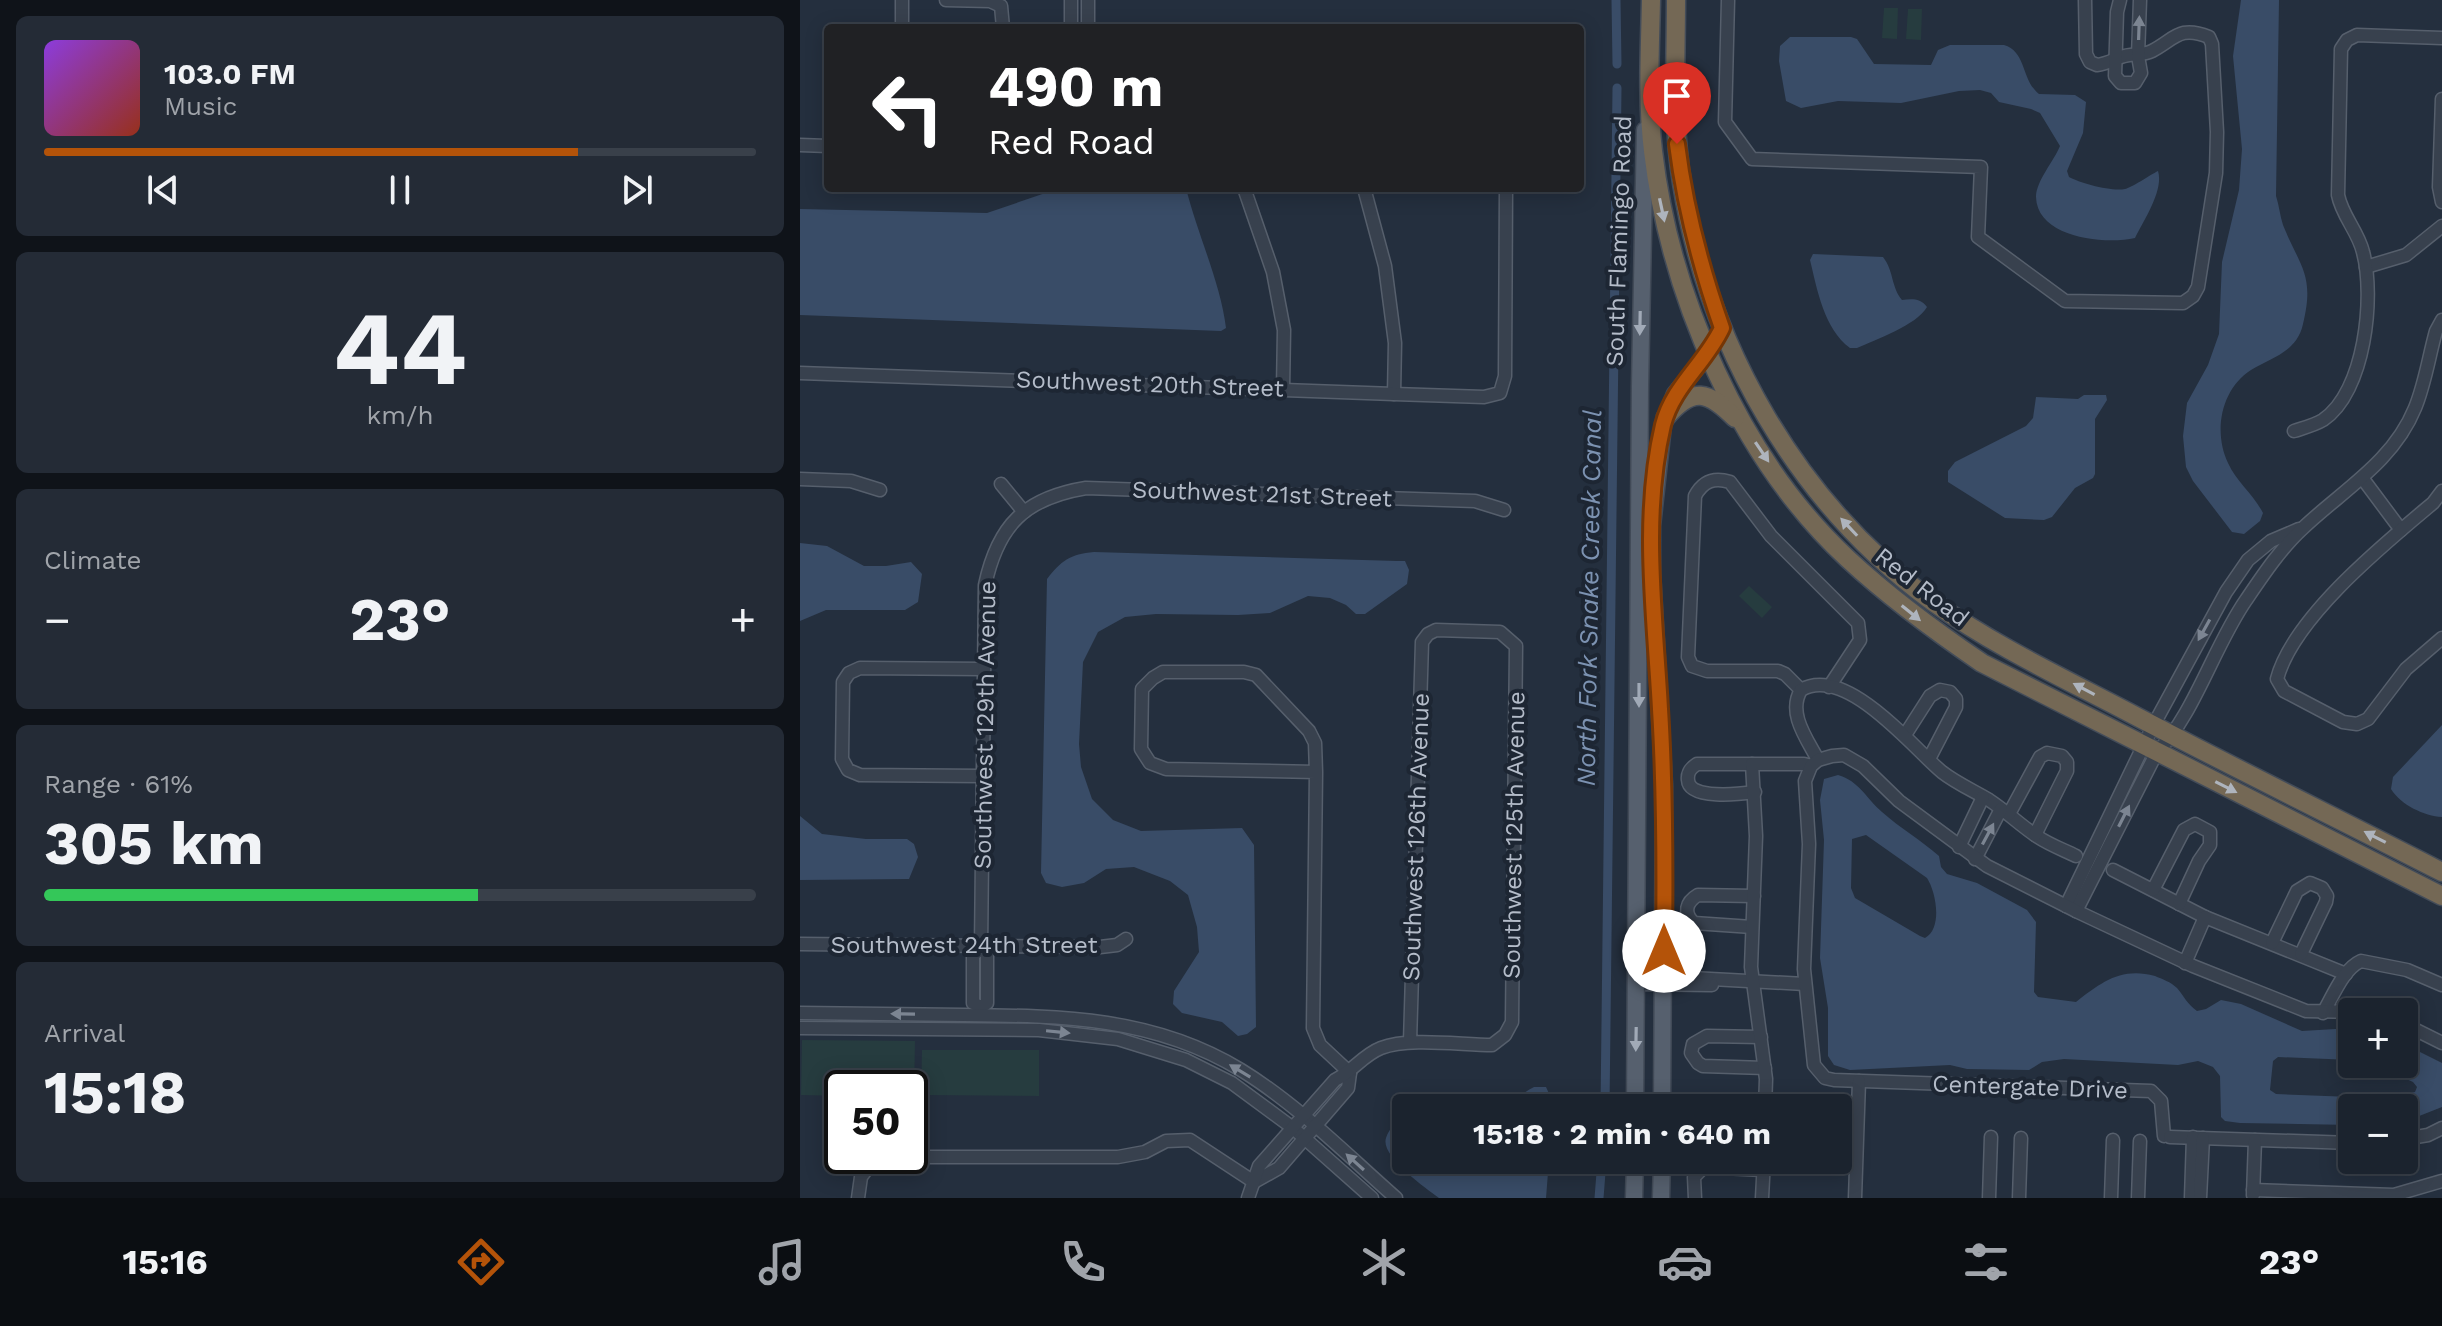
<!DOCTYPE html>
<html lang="en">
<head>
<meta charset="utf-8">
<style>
	body { margin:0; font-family:"Work Sans",sans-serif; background:#242b36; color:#f1f3f6; height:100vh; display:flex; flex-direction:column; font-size:30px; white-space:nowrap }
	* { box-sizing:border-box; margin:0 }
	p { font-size:26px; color:#a0a4aa }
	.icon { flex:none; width:44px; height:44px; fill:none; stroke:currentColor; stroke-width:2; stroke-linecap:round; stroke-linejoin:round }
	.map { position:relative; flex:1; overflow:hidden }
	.side { display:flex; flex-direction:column; gap:16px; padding:16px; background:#0f1319; width:800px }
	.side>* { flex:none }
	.top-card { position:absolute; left:24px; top:24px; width:760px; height:168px; border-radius:8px; box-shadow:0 4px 20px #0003,0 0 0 2px #39404a; background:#202124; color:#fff; overflow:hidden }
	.buttons { position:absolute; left:1538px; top:998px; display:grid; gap:16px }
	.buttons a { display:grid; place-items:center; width:80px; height:80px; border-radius:8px; background:#1b232e; box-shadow:0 4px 20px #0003,0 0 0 2px #39404a; font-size:40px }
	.speed { position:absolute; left:24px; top:1070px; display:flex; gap:16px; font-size:40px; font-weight:700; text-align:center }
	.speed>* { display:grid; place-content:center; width:104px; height:104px; border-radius:50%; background:#1b232e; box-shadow:0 4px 20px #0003,0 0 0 2px #39404a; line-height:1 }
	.speed .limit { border:4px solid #111; border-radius:12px; background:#fff; color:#111 }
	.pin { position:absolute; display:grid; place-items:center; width:68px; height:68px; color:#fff; margin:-82px -34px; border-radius:50% 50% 50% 0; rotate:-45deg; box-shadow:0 0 8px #0007 }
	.pin .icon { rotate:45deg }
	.me { position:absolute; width:88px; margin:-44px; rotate:0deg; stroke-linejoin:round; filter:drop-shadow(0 0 6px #0008) }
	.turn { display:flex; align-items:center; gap:28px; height:168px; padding:0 32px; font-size:36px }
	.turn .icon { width:104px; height:104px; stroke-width:2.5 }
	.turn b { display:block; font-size:56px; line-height:68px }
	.big { font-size:60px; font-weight:700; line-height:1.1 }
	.side .widget { flex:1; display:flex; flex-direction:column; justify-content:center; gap:12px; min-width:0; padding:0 28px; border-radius:12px; background:#242b36 }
	.side .dial { align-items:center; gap:0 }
	.dial b { font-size:104px; line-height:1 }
	.song { display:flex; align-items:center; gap:24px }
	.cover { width:96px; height:96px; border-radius:12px; background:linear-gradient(135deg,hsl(270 70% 55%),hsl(10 70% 35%)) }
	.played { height:8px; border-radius:4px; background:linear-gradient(90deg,#b45309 75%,#39404a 75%) }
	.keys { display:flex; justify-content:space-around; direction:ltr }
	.heat { display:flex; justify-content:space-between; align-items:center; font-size:44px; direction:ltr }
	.charge { height:12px; border-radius:6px; background:linear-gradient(90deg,#34c759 61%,#39404a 0) }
	.trip { position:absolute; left:592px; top:1094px; width:460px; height:80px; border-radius:8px; background:#1b232e; box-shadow:0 4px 20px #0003,0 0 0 2px #39404a; font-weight:700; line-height:80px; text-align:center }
	.tabs { display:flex; height:128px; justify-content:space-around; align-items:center; background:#0b0e12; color:#a0a4aa }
	.tabs .icon { width:56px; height:56px }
	.tabs .current { color:#b45309 }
	.tabs b { font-size:36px; color:#f1f3f6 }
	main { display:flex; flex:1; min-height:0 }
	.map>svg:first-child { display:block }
</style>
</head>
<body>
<main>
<section class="side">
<div class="widget">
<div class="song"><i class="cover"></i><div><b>103.0 FM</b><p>Music</p></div></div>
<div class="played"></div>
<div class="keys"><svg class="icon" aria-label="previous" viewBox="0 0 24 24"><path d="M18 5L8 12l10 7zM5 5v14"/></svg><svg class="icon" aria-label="pause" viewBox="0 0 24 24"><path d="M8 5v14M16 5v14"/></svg><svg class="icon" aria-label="next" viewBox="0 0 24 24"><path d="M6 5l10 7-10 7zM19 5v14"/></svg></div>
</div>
<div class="widget dial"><b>44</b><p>km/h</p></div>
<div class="widget"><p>Climate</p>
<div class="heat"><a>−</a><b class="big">23°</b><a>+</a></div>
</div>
<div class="widget"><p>Range · 61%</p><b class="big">305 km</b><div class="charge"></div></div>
<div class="widget"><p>Arrival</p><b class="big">15:18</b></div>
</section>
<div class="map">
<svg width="1642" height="1198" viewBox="0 0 1642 1198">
	<rect width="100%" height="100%" fill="#242f3e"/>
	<g fill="#263c3f">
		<path d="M1084,8H1098L1097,39L1082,38Z"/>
		<path d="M1108,9H1122L1121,40L1106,39Z"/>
		<path d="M949,586L972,607L962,618L939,596Z"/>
		<path d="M2,1040L115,1041L114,1097H110V1088H42V1096L1,1095Z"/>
		<path d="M122,1050H239V1096L121,1095Z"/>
	</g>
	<g fill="#394c67" fill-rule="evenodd">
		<path d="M1441,0H1479L1476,196C1479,205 1480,216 1483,225C1500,267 1515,275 1503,324C1497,352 1472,357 1451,370C1421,389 1413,432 1428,463C1436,481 1454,495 1463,513L1460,521L1444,534L1432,532L1393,481L1386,467L1383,436L1387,403L1408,365L1419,334L1422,262L1439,190L1442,149L1433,56Z"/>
		<path d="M990,37H1051L1057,39L1074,64L1131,65L1138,50L1150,45H1204C1227,52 1221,80 1239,94L1275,95L1286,102L1283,133L1267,171L1269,177C1280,183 1312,192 1325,189C1331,188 1350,175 1358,171C1364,190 1344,220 1335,238C1305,245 1237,238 1236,197C1236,181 1254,161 1260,146L1240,113L1231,109L1199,102L1191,93L1180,90L1159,91L1101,103L1038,101L1001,108L986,101L979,61L980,46Z"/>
		<path d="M260,188H386C397,233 421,284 426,328L421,331L0,315V209L187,213Z"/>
		<path d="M1013,254L1083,257C1094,271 1091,287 1102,300C1112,299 1120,298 1127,307C1117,325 1075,340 1057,348H1050C1024,329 1017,289 1010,260Z"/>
		<path d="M1284,395H1306L1307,400L1295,419V474L1293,478L1275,488L1252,517L1244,520L1205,518L1148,482V471L1155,462L1226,426L1233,418L1236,397L1278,399Z"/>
		<path d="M0,543L27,546L64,566H86L111,562L122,574L118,602L105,610H26L0,621Z"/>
		<path d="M294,552L597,561H605L609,570L607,584L565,614H556L546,605L530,598L508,596L470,613L438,615L356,614L325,617L298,632L283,662L279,744L281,767L292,799L313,820L341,831L442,828L454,845L456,1027L447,1034L438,1036L422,1022L382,1013L373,1004L374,991L399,952L397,927L388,895L370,881L334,867L306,869L284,883L262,887L246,883L241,873L247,579C261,561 270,554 294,552Z"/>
		<path d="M1642,725V817C1624,816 1601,805 1591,789L1593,777Z"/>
		<path d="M1038,775C1059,781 1066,798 1082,812C1100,828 1121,840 1139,856L1141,867L1147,874L1177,883L1227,910L1236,922L1234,992L1238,997L1276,1002C1302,982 1321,967 1355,976C1362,979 1371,982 1377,988C1384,996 1387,1004 1397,1011L1406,1009L1421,1000L1441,1004L1502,1031L1552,1028V1060L1478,1057L1473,1061L1470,1090L1476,1094L1579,1098L1615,1092L1617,1087L1613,1082L1573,1064H1604V1044L1642,1063V1107L1604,1122V1108H1552V1125L1440,1123L1425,1121L1421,1117L1420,1076L1413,1067L1398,1061L1378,1065L1264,1059L1242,1062L1229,1070L1167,1069L1150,1065L1050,1070L1034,1065L1028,1056V1008L1020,958L1024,840L1020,800L1024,779ZM1066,835L1127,878C1136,892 1143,928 1125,938L1120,936L1055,898L1051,888L1052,839Z"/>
		<path d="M0,816L22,834L66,839H107L114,844L118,857L109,879L0,880Z"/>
		<path d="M734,1087H746L751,1098L750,1108H613C644,1101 681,1112 711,1100C719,1097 726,1091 734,1087Z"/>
		<path d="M606,1113V1160H749L746,1198H639C624,1187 580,1156 586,1138C589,1128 599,1120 606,1113Z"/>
	</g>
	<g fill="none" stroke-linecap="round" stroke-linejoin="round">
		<g stroke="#394c67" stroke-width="9">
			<path d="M816,0L817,64"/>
			<path d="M805,1108L817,88"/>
			<path d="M799,1198L802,1160"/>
		</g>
		<g stroke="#565f6c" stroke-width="15">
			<g id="minor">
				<path d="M146,0L190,1L201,6L203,28"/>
				<path d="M271,0V28"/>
				<path d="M288,0V28"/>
				<path d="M928,0L925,122L952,159L1181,167L1178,237L1265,301L1383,303L1393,296L1398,287L1416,173L1417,132L1412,44L1409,37C1379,25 1375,39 1352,51C1342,56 1331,53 1321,57C1313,60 1306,64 1297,65L1290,62L1286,54L1285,0"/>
				<path d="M1320,0L1317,12L1315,76L1321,83H1335L1341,73L1338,56L1340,0"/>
				<path d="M102,28V0"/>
				<path d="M1642,99L1639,187L1642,202"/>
				<path d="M0,145L28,146"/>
				<path d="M444,188L473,272L484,330L483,389"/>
				<path d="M564,188L585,266L595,343L594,394"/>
				<path d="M1566,267L1606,255L1642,226"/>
				<path d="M0,373L594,394L684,397L700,393L705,376L706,188"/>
				<path d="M1494,431C1503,428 1515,425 1523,420C1565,392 1575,297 1563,252C1558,231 1542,216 1538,195L1541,49L1547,40L1557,35L1642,38"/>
				<path d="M0,479L51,481L80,490"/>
				<path d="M1563,479L1601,530"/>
				<path d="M201,484L224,512"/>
				<path d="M1642,491L1633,503C1584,544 1493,618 1477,679L1484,691L1543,722L1557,724L1568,719L1606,669L1642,638"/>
				<path d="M1001,690L985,674L978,671H907L892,666L888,657L895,496C903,481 914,477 930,482L971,536L1058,623L1060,640L1029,687"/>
				<path d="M1105,735L1130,696L1140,690L1150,692L1156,699V707L1129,759"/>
				<path d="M1018,760C1007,739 987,713 1001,690C1046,664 1112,747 1142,772C1156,783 1174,791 1189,800C1206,811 1221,826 1238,837C1250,845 1264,850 1276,856"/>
				<path d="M952,764H897C891,768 887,772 888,780C889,800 940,794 955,792"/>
				<path d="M516,772L366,769L350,763L341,749L342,689L353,678L363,672H444L456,675L509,731L515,743L516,772L513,1028L520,1045L550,1073"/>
				<path d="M183,776L60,775L48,770L42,759L43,682L49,673L60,668L184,669"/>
				<path d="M1209,814L1240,757L1247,753L1262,756L1267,762V771L1235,835"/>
				<path d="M1159,847L1183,797"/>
				<path d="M1175,859L1201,809"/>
				<path d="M1313,870L1405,917L1546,974"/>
				<path d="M1353,890L1384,830L1395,824L1410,832V845L1399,861L1379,904"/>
				<path d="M1266,906L1353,726L1426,592L1448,560L1471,541L1499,529"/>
				<path d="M1276,911L1357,752C1394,715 1414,646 1446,600C1463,575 1481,548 1503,528C1543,490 1593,462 1615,408C1625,384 1629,356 1636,331L1642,320"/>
				<path d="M952,927L894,923C883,913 886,902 898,895L954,896"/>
				<path d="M1472,943L1497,891L1510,883L1522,888L1527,896L1526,902L1501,954"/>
				<path d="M0,944L300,947L317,945L326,939"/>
				<path d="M181,949L185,585C198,525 225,498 286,488L675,501L704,510"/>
				<path d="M1385,963L1405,917"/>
				<path d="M837,975L1005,984"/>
				<path d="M837,984L912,985"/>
				<path d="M181,1007L173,1003V955L181,949L187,954V1003L181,1007V1015"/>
				<path d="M0,1013C55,1014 110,1014 164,1015C263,1016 354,1017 441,1070C498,1105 546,1154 596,1198"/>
				<path d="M1523,1013C1533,996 1543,969 1561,961L1607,970L1642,985"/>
				<path d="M1604,1024L1642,1043"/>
				<path d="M0,1028L239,1030L318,1039L386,1060L432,1083L493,1128L572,1198"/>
				<path d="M961,1037L907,1036L893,1044L891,1053L898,1063L903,1066L965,1068"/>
				<path d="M965,1108L966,1079L951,967L956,836L952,764H1004L1011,766"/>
				<path d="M1364,1136L1361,1101L1351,1091L1034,1080L1025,1078L1014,1065L1004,969L1009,844L1005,781L1011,766L1018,760L1032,756L1044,755L1063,766L1099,801L1187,866L1276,911L1393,966L1506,1011L1562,1012"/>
				<path d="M1370,1137L1552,1143"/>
				<path d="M1604,1139L1628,1135L1642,1128"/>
				<path d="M454,1182L479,1168L548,1088L550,1073"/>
				<path d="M1453,1190L1594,1195L1642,1181"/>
				<path d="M1453,1195L1455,1140"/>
				<path d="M58,1198L61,1177L76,1157H318L345,1152L366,1141L390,1140L454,1182"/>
				<path d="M448,1198L459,1166L535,1080C553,1071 563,1055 581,1048C609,1037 661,1045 692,1045L705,1035L712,1022L716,646L700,632L636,630L628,634L622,642L610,1042"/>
				<path d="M895,1198L894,1177L904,1167L963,1170"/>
				<path d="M962,1198L964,1160"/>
				<path d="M1055,1198L1059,1081"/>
				<path d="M1189,1198L1191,1137"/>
				<path d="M1219,1198L1221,1138"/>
				<path d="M1311,1198L1313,1140"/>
				<path d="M1338,1198L1340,1141"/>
				<path d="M1391,1198L1393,1137"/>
				<path d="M1400,1198L1403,1138"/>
			</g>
		</g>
		<g stroke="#414a57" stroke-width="19">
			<g id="major">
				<path d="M835,1108L840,386L845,130"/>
				<path d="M862,1108L864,785L852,573V526L863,425L875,394L908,354L922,328"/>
				<path d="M834,1198L835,1160"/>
				<path d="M861,1198L862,1160"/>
			</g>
		</g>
		<g stroke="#434c59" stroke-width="21">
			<g id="highway">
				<path d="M851,0C850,50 847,101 853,151C870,296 940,459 1048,559C1090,598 1135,631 1182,663L1642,896"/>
				<path d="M876,0C876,61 872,123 882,183C908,347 998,504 1133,602C1193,645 1261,677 1326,711C1430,766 1537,818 1642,872"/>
				<path d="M866,417C893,386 908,391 935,418"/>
			</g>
		</g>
		<use href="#minor" stroke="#38414e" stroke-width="12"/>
		<use href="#major" stroke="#56606e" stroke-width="16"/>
		<use href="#highway" stroke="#746855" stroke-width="18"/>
	</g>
	<defs><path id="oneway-solid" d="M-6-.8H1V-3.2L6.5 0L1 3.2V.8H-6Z" transform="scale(2)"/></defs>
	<g fill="#7c8592">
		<use href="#oneway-solid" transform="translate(1339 28) rotate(-88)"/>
		<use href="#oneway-solid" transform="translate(1404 630) rotate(119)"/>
		<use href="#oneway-solid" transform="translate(1324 816) rotate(-63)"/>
		<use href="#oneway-solid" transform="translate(1188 834) rotate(-62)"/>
		<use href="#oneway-solid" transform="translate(103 1014) rotate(-179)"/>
		<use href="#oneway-solid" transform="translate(258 1032) rotate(6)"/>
		<use href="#oneway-solid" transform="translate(440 1071) rotate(-149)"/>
		<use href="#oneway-solid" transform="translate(555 1162) rotate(-138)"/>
	</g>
	<g fill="#aeb4bd">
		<use href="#oneway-solid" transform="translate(862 210) rotate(78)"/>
		<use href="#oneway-solid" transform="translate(962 452) rotate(56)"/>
		<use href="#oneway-solid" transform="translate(1049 527) rotate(-133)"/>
		<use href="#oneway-solid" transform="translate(1111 613) rotate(39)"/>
		<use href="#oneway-solid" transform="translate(1284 689) rotate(-152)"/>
		<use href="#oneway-solid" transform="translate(1426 787) rotate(27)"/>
		<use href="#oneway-solid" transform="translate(1575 837) rotate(-153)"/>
	</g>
	<g fill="#a1aab7">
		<use href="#oneway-solid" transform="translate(840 323) rotate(91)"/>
		<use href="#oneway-solid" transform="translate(839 695) rotate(90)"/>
		<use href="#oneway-solid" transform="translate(836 1039) rotate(91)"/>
	</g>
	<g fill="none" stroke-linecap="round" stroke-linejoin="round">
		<g stroke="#753606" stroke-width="20">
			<path id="route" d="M864,951C865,871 865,790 860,709C855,616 841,518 863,425C873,386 905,364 922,328C901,268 885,208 877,144"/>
		</g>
		<use href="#route" stroke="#b45309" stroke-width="14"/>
	</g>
	<g text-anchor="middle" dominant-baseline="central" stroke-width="8" stroke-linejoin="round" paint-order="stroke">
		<g font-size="24" fill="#b4bcc9" stroke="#1d2633">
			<text transform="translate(819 241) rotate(-88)">South Flamingo Road</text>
			<text transform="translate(350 384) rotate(2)">Southwest 20th Street</text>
			<text transform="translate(462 494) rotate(2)">Southwest 21st Street</text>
			<text transform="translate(1122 587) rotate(38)">Red Road</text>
			<text transform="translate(185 725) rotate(-89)">Southwest 129th Avenue</text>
			<text transform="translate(714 835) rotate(-89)">Southwest 125th Avenue</text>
			<text transform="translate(616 837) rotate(-88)">Southwest 126th Avenue</text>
			<text x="164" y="945">Southwest 24th Street</text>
			<text transform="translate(1230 1087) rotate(2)">Centergate Drive</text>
		</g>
		<g font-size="26" font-style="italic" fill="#7c92b1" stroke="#1d2633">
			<text transform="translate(789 598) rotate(-89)">North Fork Snake Creek Canal</text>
		</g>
	</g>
</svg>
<div class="buttons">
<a>+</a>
<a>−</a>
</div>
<div class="speed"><div class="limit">50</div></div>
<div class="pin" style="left:877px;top:144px;background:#d93025"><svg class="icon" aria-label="arrive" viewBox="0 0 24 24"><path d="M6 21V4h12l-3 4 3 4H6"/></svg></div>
<svg class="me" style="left:864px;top:951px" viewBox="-20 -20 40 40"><circle r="19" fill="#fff"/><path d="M0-13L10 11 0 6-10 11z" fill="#b45309"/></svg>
<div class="trip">15:18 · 2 min · 640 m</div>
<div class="top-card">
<div class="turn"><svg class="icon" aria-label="left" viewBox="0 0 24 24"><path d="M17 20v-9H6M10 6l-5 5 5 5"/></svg><div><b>490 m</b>Red Road</div></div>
</div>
</div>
</main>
<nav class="tabs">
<b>15:16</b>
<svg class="icon current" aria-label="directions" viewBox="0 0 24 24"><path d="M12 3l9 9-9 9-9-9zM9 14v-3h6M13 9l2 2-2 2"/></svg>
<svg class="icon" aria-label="music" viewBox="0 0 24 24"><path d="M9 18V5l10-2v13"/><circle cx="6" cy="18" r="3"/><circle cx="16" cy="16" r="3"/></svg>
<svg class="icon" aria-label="phone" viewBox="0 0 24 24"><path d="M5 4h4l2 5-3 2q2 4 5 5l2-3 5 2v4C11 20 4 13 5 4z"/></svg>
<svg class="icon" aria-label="climate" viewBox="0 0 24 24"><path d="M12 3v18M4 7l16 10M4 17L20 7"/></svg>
<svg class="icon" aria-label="car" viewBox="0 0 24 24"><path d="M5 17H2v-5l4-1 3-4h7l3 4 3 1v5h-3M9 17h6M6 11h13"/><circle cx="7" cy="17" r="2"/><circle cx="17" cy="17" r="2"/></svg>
<svg class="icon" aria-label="filters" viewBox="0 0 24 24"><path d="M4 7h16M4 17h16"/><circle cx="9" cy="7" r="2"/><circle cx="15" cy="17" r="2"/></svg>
<b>23°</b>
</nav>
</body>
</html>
